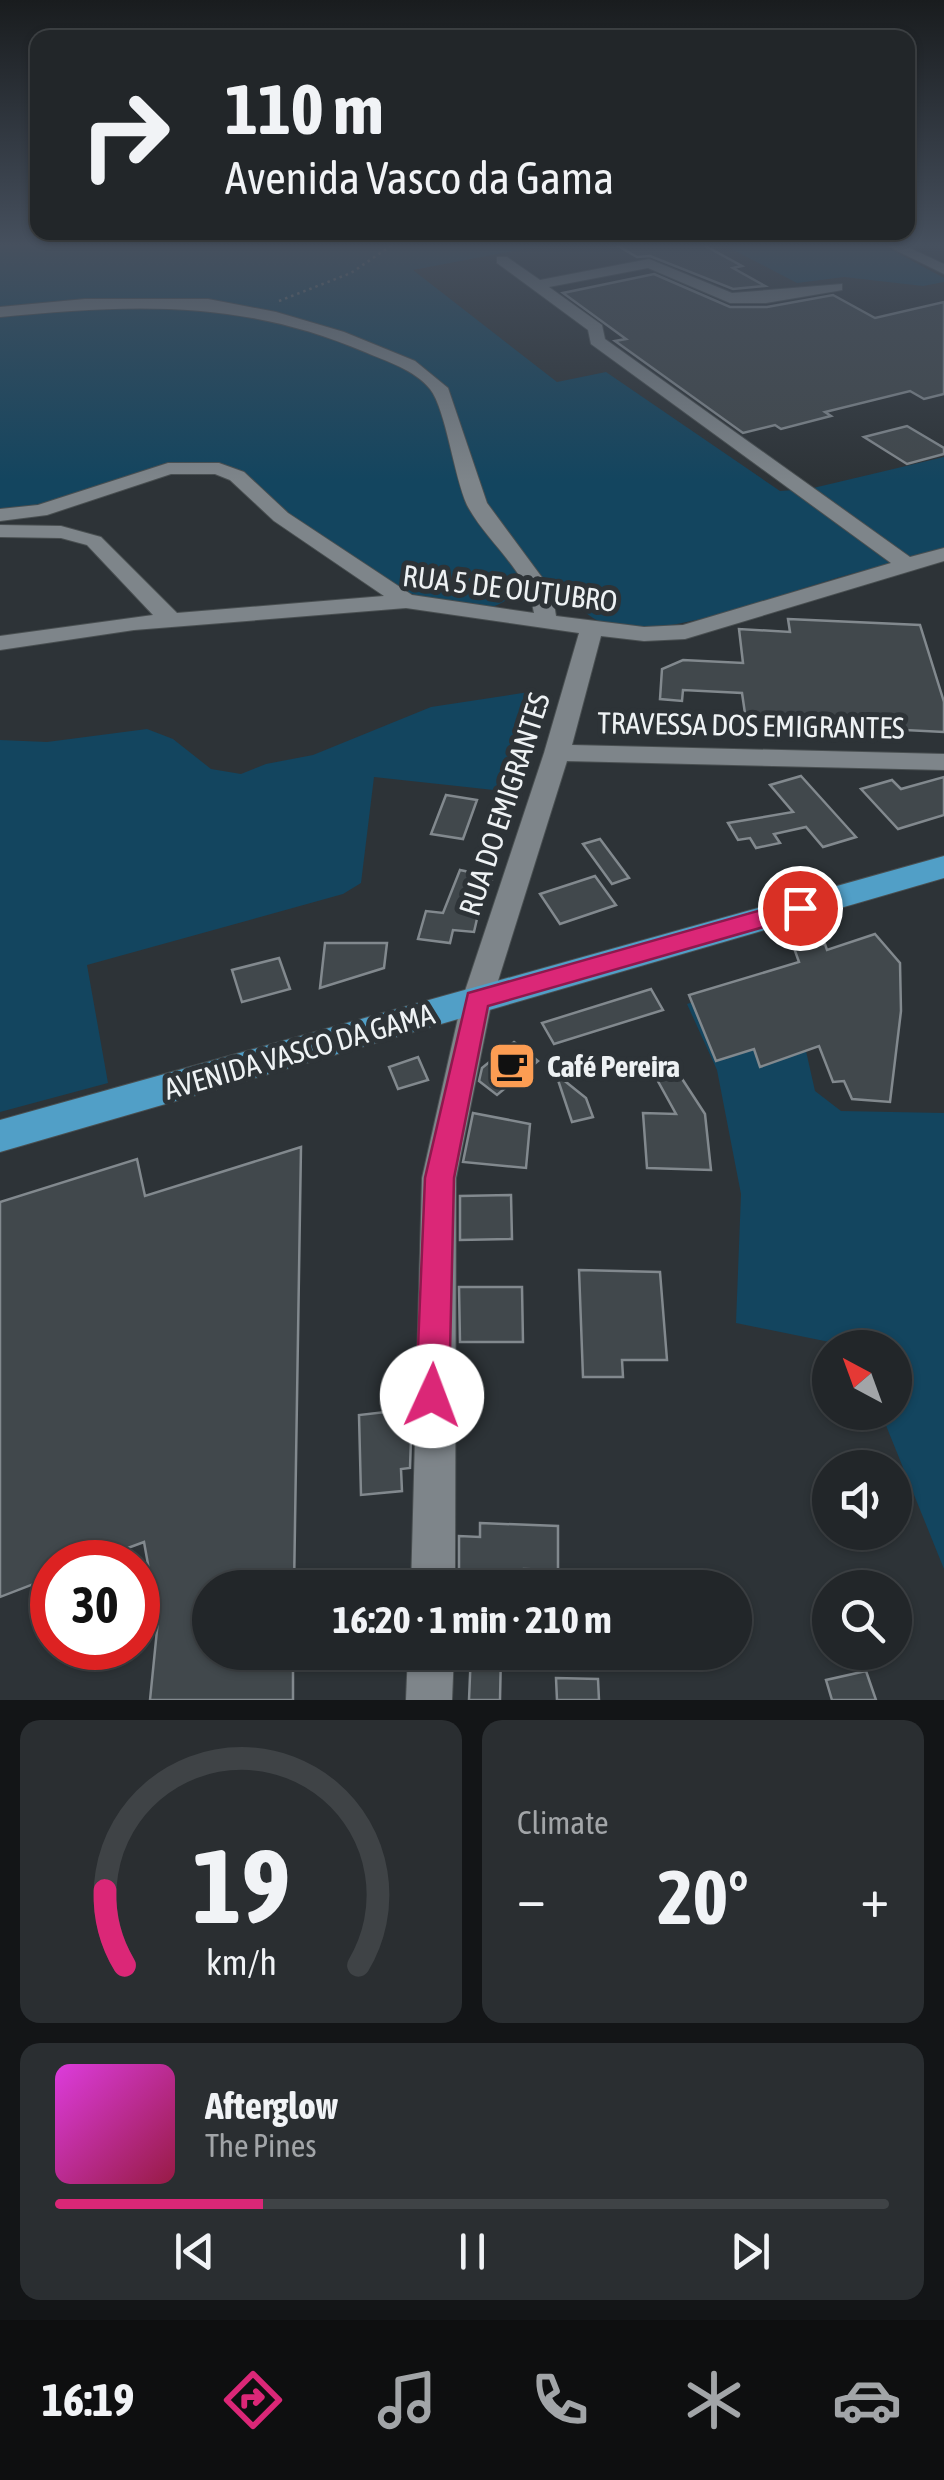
<!DOCTYPE html>
<html lang="en">
<head>
<meta charset="utf-8">
<style>
	body { margin:0; font-family:"Asap Condensed",sans-serif; background:#2a2e31; color:#f1f3f6; height:100vh; display:flex; flex-direction:column; font-size:38px; white-space:nowrap }
	* { box-sizing:border-box; margin:0 }
	p { font-size:32px; color:#a2a5a8 }
	.icon { flex:none; width:55px; height:55px; fill:none; stroke:currentColor; stroke-width:2; stroke-linecap:round; stroke-linejoin:round }
	.map { position:relative; height:1700px; overflow:hidden }
	.panel { display:flex; flex-direction:column; gap:20px; padding:20px; background:#131517; flex:1 }
	.panel>* { flex:none }
	.guide { position:absolute; left:30px; top:30px; width:885px; height:210px; border-radius:20px; box-shadow:0 2px 8px #0004,0 0 0 2px #3f4346; background:#222629; color:#f1f3f6; overflow:hidden }
	.needle { width:65px; rotate:319deg }
	.fabs { position:absolute; left:812px; top:1330px; display:grid; gap:20px }
	.fabs a { display:grid; place-items:center; width:100px; height:100px; border-radius:50%; background:#222629; box-shadow:0 2px 8px #0004,0 0 0 2px #3f4346; font-size:50px }
	.speed { position:absolute; left:30px; top:1540px; display:flex; gap:20px; font-size:50px; font-weight:700; text-align:center }
	.speed>* { display:grid; place-content:center; width:130px; height:130px; border-radius:50%; background:#222629; box-shadow:0 2px 8px #0004,0 0 0 2px #3f4346; line-height:1 }
	.speed .limit { border:15px solid #d22; background:#fff; color:#111 }
	.pin { position:absolute; display:grid; place-items:center; width:85px; height:85px; color:#fff; margin:-42px; border:5px solid #fff; border-radius:50%; box-shadow:0 2px 10px #0007 }
	.me { position:absolute; width:110px; margin:-55px; rotate:2deg; stroke-linejoin:round; filter:drop-shadow(0 0 8px #0008) }
	.turn { display:flex; align-items:center; gap:35px; height:210px; padding:0 30px; font-size:45px }
	.turn .icon { width:130px; height:130px; stroke-width:2.5 }
	.turn b { display:block; font-size:70px; line-height:85px }
	.big { font-size:75px; font-weight:700; line-height:1.1 }
	.panel .card { flex:1; display:flex; flex-direction:column; justify-content:center; gap:15px; min-width:0; padding:0 35px; border-radius:20px; background:#2a2e31 }
	.panel .dial { align-items:center; gap:0 }
	.dial svg { height:260px; overflow:visible; fill:none; stroke:#3f4346; stroke-width:7; stroke-linecap:round; text-anchor:middle }
	.dial text { fill:#f1f3f6; stroke:none }
	.song { display:flex; align-items:center; gap:30px }
	.cover { width:120px; height:120px; border-radius:15px; background:linear-gradient(135deg,hsl(300 70% 55%),hsl(340 70% 35%)) }
	.played { height:10px; border-radius:5px; background:linear-gradient(90deg,#db2777 25%,#3f4346 25%) }
	.keys { display:flex; justify-content:space-around; direction:ltr }
	.heat { display:flex; justify-content:space-between; align-items:center; font-size:55px; direction:ltr }
	.panel .tiles { flex:1; display:grid; gap:20px; grid-template-columns:1fr 1fr }
	.card:last-child { grid-column:span 2 }
	.trip { position:absolute; left:192px; top:1570px; width:560px; height:100px; border-radius:50px; background:#222629; box-shadow:0 2px 8px #0004,0 0 0 2px #3f4346; font-weight:700; line-height:100px; text-align:center }
	.dock { display:flex; height:160px; justify-content:space-around; align-items:center; background:#0e0f10; color:#a2a5a8 }
	.dock .icon { width:70px; height:70px }
	.dock .current { color:#db2777 }
	.dock b { font-size:45px; color:#f1f3f6 }
	.map>svg:first-child { display:block }
</style>
</head>
<body>
<div class="map">
<svg width="944" height="1700" viewBox="0 0 944 1700">
	<rect width="100%" height="100%" fill="#2d3337"/>
	<g fill="#13455f">
		<path d="M0,243H555L413,270L557,382L606,372L780,491L809,489L944,457V556C912,562 879,566 847,575C785,592 675,638 612,626C588,622 568,592 548,587C524,580 507,607 485,608C459,608 384,588 361,576C310,547 270,489 213,471C173,458 45,505 0,517Z"/>
		<path d="M720,243H879L944,278V282L923,286L844,277L797,283Z"/>
		<path d="M529,692L544,704L512,792L374,777L361,883L343,894L87,965L108,1083L0,1112V740L47,742L147,729L173,739L211,769L241,774L266,764L313,755L431,707Z"/>
		<path d="M788,971L815,1091L841,1111L944,1113V1569L881,1413L895,1412V1348L854,1347L736,1323L741,1194L717,1070L687,1004Z"/>
	</g>
	<g fill="#41484c" stroke="#82898e" stroke-width="2.5">
		<path d="M613,243H700L742,266L733,268L765,286L733,289L650,256L637,257Z"/>
		<path d="M654,274L730,307H767L833,295L875,318L944,302V394L924,399L910,391L825,412L831,416L781,429L775,425L743,433L615,341L626,339L563,293Z"/>
		<path d="M907,426L944,448V454L907,464L864,437Z"/>
		<path d="M788,619L920,625L944,702V732L788,724L789,729L747,727L742,693L683,690L682,701L660,699L662,669L683,660L743,663L739,629L790,632Z"/>
		<path d="M801,776L856,837L823,847L806,827L774,834L780,843L756,848L750,838L738,840L728,823L793,812L770,785Z"/>
		<path d="M944,777V815L898,829L861,789L892,780L901,789Z"/>
		<path d="M446,795L477,800L463,839L431,834Z"/>
		<path d="M600,839L629,878L612,884L583,844Z"/>
		<path d="M460,870L493,877L486,897H482L474,932L453,930L450,943L418,939L426,911L443,913Z"/>
		<path d="M595,876L616,905L560,924L540,894Z"/>
		<path d="M875,934L900,963L901,1011L890,1102L852,1099L844,1081L833,1082L819,1046L760,1067L754,1049L716,1061L689,995L799,962L794,948L825,944L827,950Z"/>
		<path d="M325,943H387L384,968L320,988Z"/>
		<path d="M279,958L290,989L242,1002L232,970Z"/>
		<path d="M651,989L663,1010L554,1044L542,1023Z"/>
		<path d="M514,1042L538,1061L497,1095L479,1081L482,1068Z"/>
		<path d="M418,1057L428,1080L398,1089L389,1067Z"/>
		<path d="M675,1068L705,1114L711,1170L647,1168L643,1113L676,1114L654,1074Z"/>
		<path d="M556,1074L586,1098L593,1117L572,1122Z"/>
		<path d="M473,1113L530,1124L526,1168L463,1162Z"/>
		<path d="M301,1147L294,1588H210V1652H293V1700H150L158,1620L144,1542L90,1562H52V1577L0,1597V1202L137,1159L145,1196Z"/>
		<path d="M511,1195L512,1239L460,1240V1196Z"/>
		<path d="M579,1270L660,1272L667,1360H622L623,1377H583Z"/>
		<path d="M459,1287H522L523,1342H460Z"/>
		<path d="M412,1409L410,1468L401,1469L402,1491L361,1495L359,1415Z"/>
		<path d="M480,1523L558,1526V1570L524,1569V1588H459V1536L480,1537Z"/>
		<path d="M471,1652H501L500,1700H469Z"/>
		<path d="M866,1671L876,1700H832L826,1680Z"/>
		<path d="M556,1678L598,1679L599,1700H557Z"/>
	</g>
	<g fill="none" stroke-linecap="round" stroke-linejoin="round">
		<g stroke="#494f51" stroke-width="2">
			<g id="minor">
				<path d="M881,243H899L944,264V274Z"/>
				<path d="M497,257H507L540,280L649,259L732,293L842,284V290L837,291L766,303H730L648,268L549,287L602,325L605,339L910,557L944,548V561L685,639L644,641L601,636L572,745L944,754V770L567,761L492,1000L456,1178L455,1588H411L422,1178L462,1000L544,753L579,633L406,608L134,630L0,650V636L153,615L87,545L61,538L0,537V525L61,526L101,537L177,613L384,596L274,521L230,480L215,474H171L47,515L0,521V509L38,505L168,463H219L244,472L288,513L412,595L534,613C527,569 487,543 467,505C454,477 446,409 430,389C415,370 386,361 365,352C241,299 131,304 0,317V307L85,299H208L276,312L344,332L415,361L448,388L487,503L552,591L556,616L644,627L683,625L891,563L591,344L588,330L497,263Z"/>
				<path d="M408,1652H454L452,1700H406Z"/>
			</g>
		</g>
		<g stroke="#494f51" stroke-width="2">
			<path id="major" d="M944,856V878L0,1152V1120Z"/>
		</g>
		<path stroke="#6f7578" stroke-width="2.5" stroke-dasharray="2.5 4" stroke-linecap="butt" d="M279,301L351,273L395,243"/>
		<use href="#minor" fill="#7e858a" fill-rule="evenodd"/>
		<use href="#major" fill="#519fc7" fill-rule="evenodd"/>
	</g>
	<linearGradient id="sky" x2="0" y2="1"><stop stop-color="#191c1e"/><stop offset="0.51" stop-color="#46505e"/><stop offset="1" stop-color="#46505e" stop-opacity="0"/></linearGradient>
	<rect width="944" height="481" fill="url(#sky)"/>
	<path fill="#db2777" stroke="#8e194d" stroke-width="2.5" d="M800,899L809,902L812,908L809,914L488,1006L454,1178L449,1396L444,1408L432,1413L421,1408L416,1396L425,1178L468,993Z"/>
	<defs>
		<g id="cafe-square" transform="scale(2.5)"><rect x="-9" y="-9" width="18" height="18" rx="4" fill="#fc9d53" stroke="#2d3337"/><path d="M-5.5-4.5H6V0H3Q3 3.5 0 3.5H-2.5Q-5.5 3.5-5.5 0ZM3-3.2v2h1.7v-2ZM-6 4.5H4V6H-6Z" fill="#111"/></g>
	</defs>
	<g fill-rule="evenodd">
		<use href="#cafe-square" x="512" y="1066"/>
	</g>
	<g text-anchor="middle" dominant-baseline="central" stroke-width="10" stroke-linejoin="round" paint-order="stroke">
		<g font-size="30" fill="#eef2f4" stroke="#2d3337">
			<text transform="translate(510 588) rotate(7)">RUA 5 DE OUTUBRO</text>
			<text transform="translate(751 725) rotate(1)">TRAVESSA DOS EMIGRANTES</text>
			<text transform="translate(504 804) rotate(-72)">RUA DO EMIGRANTES</text>
			<text transform="translate(299 1051) rotate(-16)">AVENIDA VASCO DA GAMA</text>
		</g>
		<g font-size="30" font-weight="bold" fill="#eef2f4" stroke="#2d3337" text-anchor="start">
			<text x="547" y="1066">Café Pereira</text>
		</g>
	</g>
</svg>
<div class="fabs">
<a><svg class="needle" viewBox="-14 -14 28 28"><path d="M0-13l5 13h-10z" fill="#e53935"/><path d="M0 13l5-13h-10z" fill="#a2a5a8"/></svg></a>
<a><svg class="icon" aria-label="sound" viewBox="0 0 24 24"><path d="M4 9h4l5-4v14l-5-4H4zM17 9q2 3 0 6"/></svg></a>
<a><svg class="icon" aria-label="search" viewBox="0 0 24 24"><circle cx="10" cy="10" r="6"/><path d="M15 15l6 6"/></svg></a>
</div>
<div class="speed"><div class="limit">30</div></div>
<div class="pin" style="left:800px;top:908px;background:#d93025"><svg class="icon" aria-label="arrive" viewBox="0 0 24 24"><path d="M6 21V4h12l-3 4 3 4H6"/></svg></div>
<svg class="me" style="left:432px;top:1396px" viewBox="-20 -20 40 40"><circle r="19" fill="#fff"/><path d="M0-13L10 11 0 6-10 11z" fill="#db2777"/></svg>
<div class="trip">16:20 · 1 min · 210 m</div>
<div class="guide">
<div class="turn"><svg class="icon" aria-label="right" viewBox="0 0 24 24"><path d="M7 20v-9h11M14 6l5 5-5 5"/></svg><div><b>110 m</b>Avenida Vasco da Gama</div></div>
</div>
</div>
<section class="panel">
<div class="tiles">
<div class="card dial"><svg viewBox="0 0 100 80">
<path d="M14 69A42 42 0 1 1 86 69"/>
<path d="M14 69A42 42 0 0 1 8 46" stroke="#db2777"/>
<text x="50" y="56" font-size="32" font-weight="700">19</text>
<text x="50" y="72" font-size="11">km/h</text>
</svg></div>
<div class="card"><p>Climate</p>
<div class="heat"><a>−</a><b class="big">20°</b><a>+</a></div>
</div>
<div class="card">
<div class="song"><i class="cover"></i><div><b>Afterglow</b><p>The Pines</p></div></div>
<div class="played"></div>
<div class="keys"><svg class="icon" aria-label="previous" viewBox="0 0 24 24"><path d="M18 5L8 12l10 7zM5 5v14"/></svg><svg class="icon" aria-label="pause" viewBox="0 0 24 24"><path d="M8 5v14M16 5v14"/></svg><svg class="icon" aria-label="next" viewBox="0 0 24 24"><path d="M6 5l10 7-10 7zM19 5v14"/></svg></div>
</div>
</div>
</section>
<nav class="dock">
<b>16:19</b>
<svg class="icon current" aria-label="directions" viewBox="0 0 24 24"><path d="M12 3l9 9-9 9-9-9zM9 14v-3h6M13 9l2 2-2 2"/></svg>
<svg class="icon" aria-label="music" viewBox="0 0 24 24"><path d="M9 18V5l10-2v13"/><circle cx="6" cy="18" r="3"/><circle cx="16" cy="16" r="3"/></svg>
<svg class="icon" aria-label="phone" viewBox="0 0 24 24"><path d="M5 4h4l2 5-3 2q2 4 5 5l2-3 5 2v4C11 20 4 13 5 4z"/></svg>
<svg class="icon" aria-label="climate" viewBox="0 0 24 24"><path d="M12 3v18M4 7l16 10M4 17L20 7"/></svg>
<svg class="icon" aria-label="car" viewBox="0 0 24 24"><path d="M5 17H2v-5l4-1 3-4h7l3 4 3 1v5h-3M9 17h6M6 11h13"/><circle cx="7" cy="17" r="2"/><circle cx="17" cy="17" r="2"/></svg>
</nav>
</body>
</html>
